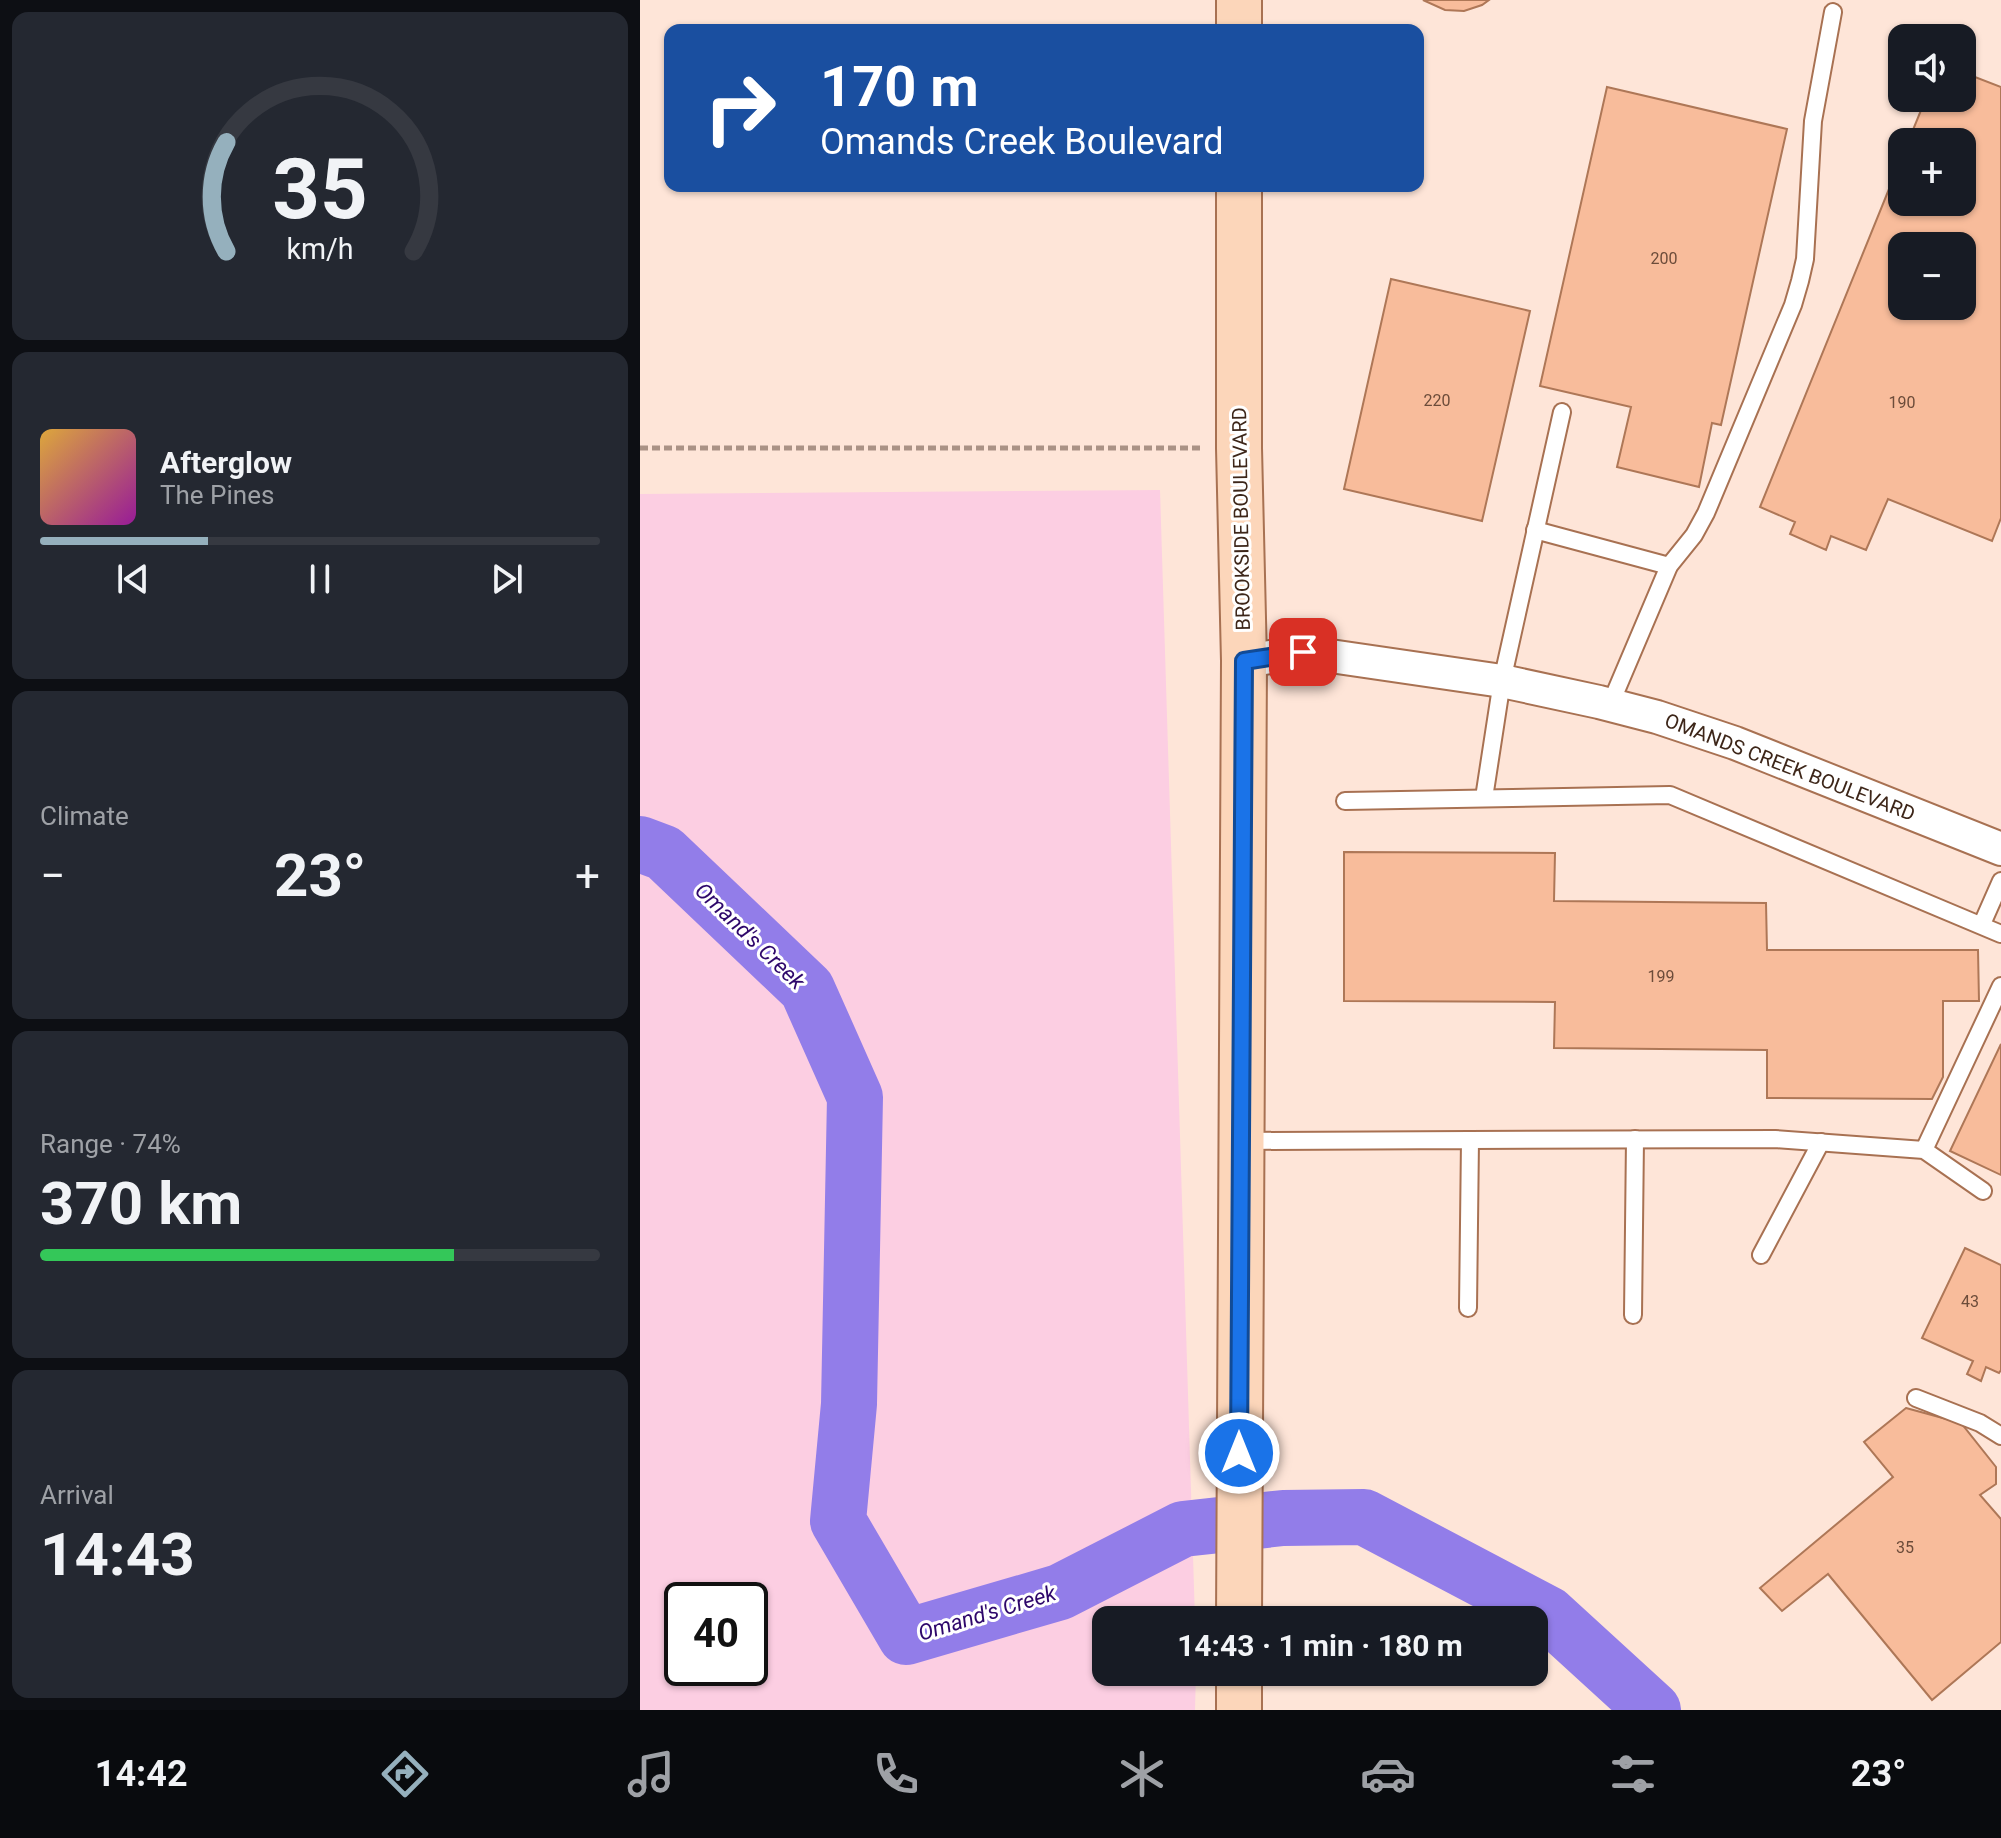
<!DOCTYPE html>
<html lang="en">
<head>
<meta charset="utf-8">
<style>
	body { margin:0; font-family:Roboto,sans-serif; background:#242831; color:#f1f3f6; height:100vh; display:flex; flex-direction:column; font-size:30px; white-space:nowrap }
	* { box-sizing:border-box; margin:0 }
	p { font-size:26px; color:#9ea1a6 }
	.icon { flex:none; width:44px; height:44px; fill:none; stroke:currentColor; stroke-width:2; stroke-linecap:round; stroke-linejoin:round }
	.map { position:relative; flex:1; overflow:hidden }
	.side { display:flex; flex-direction:column; gap:12px; padding:12px; background:#0d0f14; width:640px }
	.side>* { flex:none }
	.hud { position:absolute; left:24px; top:24px; width:760px; height:168px; border-radius:16px; box-shadow:0 2px 6px #0004; background:#1a4fa0; color:#fff; overflow:hidden }
	.tools { position:absolute; left:1248px; top:24px; display:grid; gap:16px }
	.tools a { display:grid; place-items:center; width:88px; height:88px; border-radius:16px; background:#171b24; box-shadow:0 2px 6px #0004; font-size:40px }
	.speed { position:absolute; left:24px; top:1582px; display:flex; gap:16px; font-size:40px; font-weight:700; text-align:center }
	.speed>* { display:grid; place-content:center; width:104px; height:104px; border-radius:50%; background:#171b24; box-shadow:0 2px 6px #0004; line-height:1 }
	.speed .limit { border:4px solid #111; border-radius:12px; background:#fff; color:#111 }
	.pin { position:absolute; display:grid; place-items:center; width:68px; height:68px; color:#fff; margin:-34px; border-radius:16px; box-shadow:0 4px 12px #0006 }
	.me { position:absolute; width:88px; margin:-44px; rotate:0deg; stroke-linejoin:round; filter:drop-shadow(0 0 6px #0008) }
	.turn { display:flex; align-items:center; gap:28px; height:168px; padding:0 24px; font-size:36px }
	.turn .icon { width:104px; height:104px; stroke-width:2.5 }
	.turn b { display:block; font-size:56px; line-height:68px }
	.big { font-size:60px; font-weight:700; line-height:1.1 }
	.side .widget { flex:1; display:flex; flex-direction:column; justify-content:center; gap:12px; min-width:0; padding:0 28px; border-radius:16px; background:#242831 }
	.side .dial { align-items:center; gap:0 }
	.dial svg { height:208px; overflow:visible; fill:none; stroke:#363941; stroke-width:7; stroke-linecap:round; text-anchor:middle }
	.dial text { fill:#f1f3f6; stroke:none }
	.song { display:flex; align-items:center; gap:24px }
	.cover { width:96px; height:96px; border-radius:12px; background:linear-gradient(135deg,hsl(40 70% 55%),hsl(300 70% 35%)) }
	.played { height:8px; border-radius:4px; background:linear-gradient(90deg,#95b0bd 30%,#363941 30%) }
	.keys { display:flex; justify-content:space-around; direction:ltr }
	.heat { display:flex; justify-content:space-between; align-items:center; font-size:44px; direction:ltr }
	.charge { height:12px; border-radius:6px; background:linear-gradient(90deg,#34c759 74%,#363941 0) }
	.trip { position:absolute; left:452px; top:1606px; width:456px; height:80px; border-radius:16px; background:#171b24; box-shadow:0 2px 6px #0004; font-weight:700; line-height:80px; text-align:center }
	.dock { display:flex; height:128px; justify-content:space-around; align-items:center; background:#090b0e; color:#9ea1a6 }
	.dock .icon { width:56px; height:56px }
	.dock .selected { color:#95b0bd }
	.dock b { font-size:36px; color:#f1f3f6 }
	main { display:flex; flex:1; min-height:0 }
	.map>svg:first-child { display:block }
</style>
</head>
<body>
<main>
<section class="side">
<div class="widget dial"><svg viewBox="0 0 100 80">
<path d="M14 69A42 42 0 1 1 86 69"/>
<path d="M14 69A42 42 0 0 1 14 27" stroke="#95b0bd"/>
<text x="50" y="56" font-size="32" font-weight="700">35</text>
<text x="50" y="72" font-size="11">km/h</text>
</svg></div>
<div class="widget">
<div class="song"><i class="cover"></i><div><b>Afterglow</b><p>The Pines</p></div></div>
<div class="played"></div>
<div class="keys"><svg class="icon" aria-label="previous" viewBox="0 0 24 24"><path d="M18 5L8 12l10 7zM5 5v14"/></svg><svg class="icon" aria-label="pause" viewBox="0 0 24 24"><path d="M8 5v14M16 5v14"/></svg><svg class="icon" aria-label="next" viewBox="0 0 24 24"><path d="M6 5l10 7-10 7zM19 5v14"/></svg></div>
</div>
<div class="widget"><p>Climate</p>
<div class="heat"><a>−</a><b class="big">23°</b><a>+</a></div>
</div>
<div class="widget"><p>Range · 74%</p><b class="big">370 km</b><div class="charge"></div></div>
<div class="widget"><p>Arrival</p><b class="big">14:43</b></div>
</section>
<div class="map">
<svg width="1361" height="1710" viewBox="0 0 1361 1710">
	<rect width="100%" height="100%" fill="#fee5d8"/>
	<path fill="#fccee2" fill-rule="evenodd" d="M520,490L555,1620H466V1672H556L555,1710H0V494ZM42,1600H110V1668H42Z"/>
	<g fill="none" stroke-linecap="round" stroke-linejoin="round">
		<path stroke="#927de9" stroke-width="56" d="M0,844L24,853L167,989L215,1097L209,1404L198,1521L266,1637L420,1592L543,1529L643,1518L724,1517L908,1614L1013,1710"/>
	</g>
	<g fill="#f8bc9b" stroke="#ae7757" stroke-width="2" fill-rule="evenodd">
		<path d="M783,0H849L842,5L824,11L805,10Z"/>
		<path d="M1322,72L1361,87V518L1352,541L1248,499L1226,550L1191,536L1186,550L1150,534L1155,522L1120,507L1262,157V202H1322V142H1268L1286,98H1322ZM1262,246H1322V306H1262Z"/>
		<path d="M967,87L1147,129L1081,425L1072,423L1059,487L977,467L991,407L900,386Z"/>
		<path d="M751,279L890,311L842,521L704,489Z"/>
		<path d="M704,852L915,853L914,901L1126,903L1127,950H1338L1339,1001H1303V1077L1292,1099L1127,1098V1050L914,1048L915,1002L704,1001Z"/>
		<path d="M1361,1044V1175L1310,1151Z"/>
		<path d="M1325,1248L1361,1265V1370L1359,1373L1346,1367L1341,1381L1327,1374L1333,1361L1282,1338Z"/>
		<path d="M1266,1408L1321,1423L1356,1467V1484L1340,1495L1361,1519V1642L1292,1700L1188,1574L1142,1611L1120,1588L1253,1477L1224,1442Z"/>
	</g>
	<g fill="none" stroke-linecap="round" stroke-linejoin="round">
		<g stroke="#a87152" stroke-width="20">
			<g id="lane">
				<path d="M895,530L1029,566"/>
				<path d="M970,705L1029,566L1054,535L1066,513L1153,305L1160,281L1165,259L1173,121L1193,12"/>
				<path d="M844,798L862,681L922,412"/>
				<path d="M705,801L1030,795L1361,934"/>
				<path d="M1342,924L1361,881"/>
				<path d="M830,1140L1135,1139L1284,1150L1343,1191"/>
				<path d="M602,1141L830,1140L828,1308"/>
				<path d="M1284,1150L1361,986"/>
				<path d="M1121,1255L1181,1142"/>
				<path d="M993,1315L995,1139"/>
				<path d="M1276,1398L1340,1423L1361,1436"/>
			</g>
		</g>
		<g stroke="#a87152" stroke-width="36">
			<path id="street" d="M604,661L663,652L862,681L959,702L1017,717L1095,743L1361,849"/>
		</g>
		<g stroke="#a87152" stroke-width="48">
			<g id="secondary">
				<path d="M599,0V30"/>
				<path d="M599,186V448L604,661L599,1620"/>
				<path d="M599,1672V1710"/>
			</g>
		</g>
		<path stroke="#aa9285" stroke-width="5" stroke-dasharray="8 4" stroke-linecap="butt" d="M0,448H563"/>
		<use href="#lane" stroke="#fff" stroke-width="16"/>
		<use href="#street" stroke="#fff" stroke-width="32"/>
		<use href="#secondary" stroke="#fcd6ba" stroke-width="44"/>
	</g>
	<g fill="none" stroke-linecap="round" stroke-linejoin="round">
		<g stroke="#114b97" stroke-width="20">
			<path id="route" d="M599,1453L604,661L663,652"/>
		</g>
		<use href="#route" stroke="#1a73e8" stroke-width="14"/>
	</g>
	<g text-anchor="middle" dominant-baseline="central" stroke-width="6" stroke-linejoin="round" paint-order="stroke">
		<g font-size="16" fill="#6c4c3a">
			<text x="1024" y="258">200</text>
			<text x="797" y="400">220</text>
			<text x="1262" y="402">190</text>
			<text x="1021" y="976">199</text>
			<text x="1330" y="1301">43</text>
			<text x="1265" y="1547">35</text>
		</g>
		<g font-size="20" fill="#3d2619" stroke="#fff">
			<text transform="translate(601 519) rotate(-91)">BROOKSIDE BOULEVARD</text>
			<text transform="translate(1150 767) rotate(21)">OMANDS CREEK BOULEVARD</text>
		</g>
		<g font-size="22" font-style="italic" fill="#2e076b" stroke="#fff">
			<text transform="translate(110 936) rotate(44)">Omand's Creek</text>
			<text transform="translate(347 1613) rotate(-17)">Omand's Creek</text>
		</g>
	</g>
</svg>
<div class="tools">
<a><svg class="icon" aria-label="sound" viewBox="0 0 24 24"><path d="M4 9h4l5-4v14l-5-4H4zM17 9q2 3 0 6"/></svg></a>
<a>+</a>
<a>−</a>
</div>
<div class="speed"><div class="limit">40</div></div>
<div class="pin" style="left:663px;top:652px;background:#d93025"><svg class="icon" aria-label="arrive" viewBox="0 0 24 24"><path d="M6 21V4h12l-3 4 3 4H6"/></svg></div>
<svg class="me" style="left:599px;top:1453px" viewBox="-20 -20 40 40"><circle r="17" fill="#1a73e8" stroke="#fff" stroke-width="3"/><path d="M0-11L8 9 0 5-8 9z" fill="#fff"/></svg>
<div class="trip">14:43 · 1 min · 180 m</div>
<div class="hud">
<div class="turn"><svg class="icon" aria-label="right" viewBox="0 0 24 24"><path d="M7 20v-9h11M14 6l5 5-5 5"/></svg><div><b>170 m</b>Omands Creek Boulevard</div></div>
</div>
</div>
</main>
<nav class="dock">
<b>14:42</b>
<svg class="icon selected" aria-label="directions" viewBox="0 0 24 24"><path d="M12 3l9 9-9 9-9-9zM9 14v-3h6M13 9l2 2-2 2"/></svg>
<svg class="icon" aria-label="music" viewBox="0 0 24 24"><path d="M9 18V5l10-2v13"/><circle cx="6" cy="18" r="3"/><circle cx="16" cy="16" r="3"/></svg>
<svg class="icon" aria-label="phone" viewBox="0 0 24 24"><path d="M5 4h4l2 5-3 2q2 4 5 5l2-3 5 2v4C11 20 4 13 5 4z"/></svg>
<svg class="icon" aria-label="climate" viewBox="0 0 24 24"><path d="M12 3v18M4 7l16 10M4 17L20 7"/></svg>
<svg class="icon" aria-label="car" viewBox="0 0 24 24"><path d="M5 17H2v-5l4-1 3-4h7l3 4 3 1v5h-3M9 17h6M6 11h13"/><circle cx="7" cy="17" r="2"/><circle cx="17" cy="17" r="2"/></svg>
<svg class="icon" aria-label="filters" viewBox="0 0 24 24"><path d="M4 7h16M4 17h16"/><circle cx="9" cy="7" r="2"/><circle cx="15" cy="17" r="2"/></svg>
<b>23°</b>
</nav>
</body>
</html>
